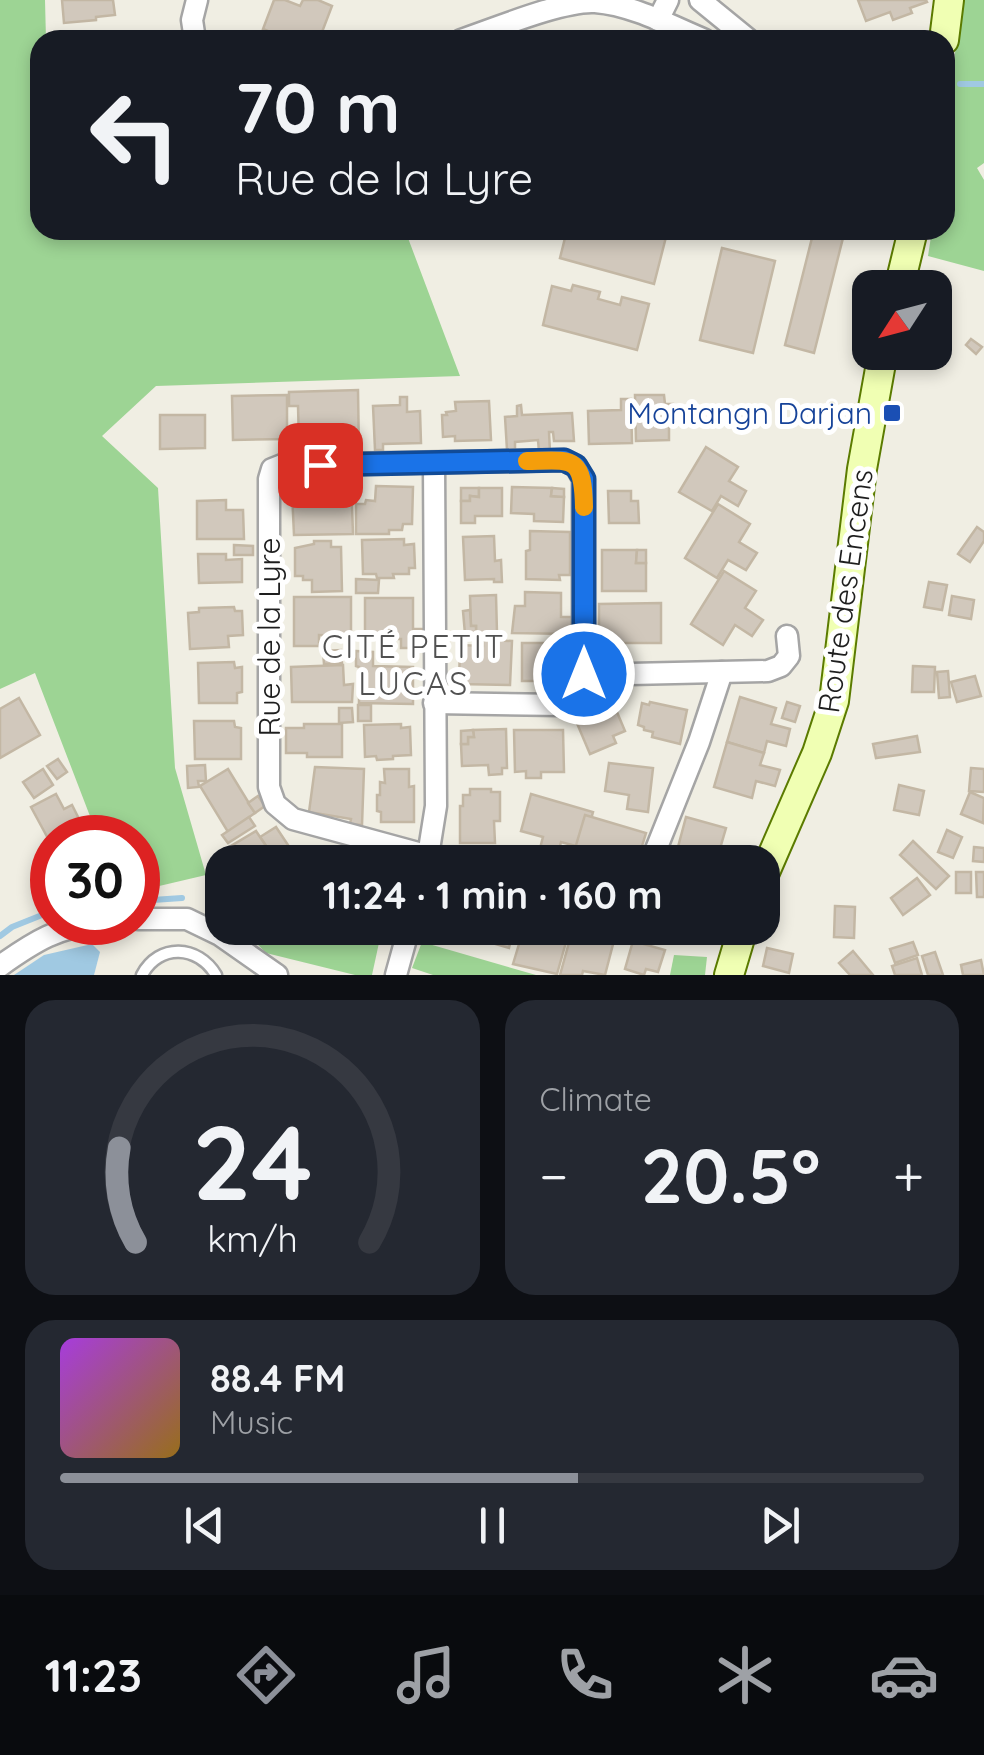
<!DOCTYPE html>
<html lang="en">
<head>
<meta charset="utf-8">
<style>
	body { margin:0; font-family:Quicksand,sans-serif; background:#242831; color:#f1f3f6; height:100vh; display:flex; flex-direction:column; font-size:38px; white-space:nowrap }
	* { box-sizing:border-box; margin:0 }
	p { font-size:32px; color:#9ea1a6 }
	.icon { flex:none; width:55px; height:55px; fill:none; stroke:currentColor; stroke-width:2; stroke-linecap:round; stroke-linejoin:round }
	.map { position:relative; height:975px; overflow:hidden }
	.side { display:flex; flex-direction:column; gap:25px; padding:25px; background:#0d0f14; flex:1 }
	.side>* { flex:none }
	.guide { position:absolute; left:30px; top:30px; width:925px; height:210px; border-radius:30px; box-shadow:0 5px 15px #0003; background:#171b24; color:#f1f3f6; overflow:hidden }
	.needle { width:65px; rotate:234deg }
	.tools { position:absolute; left:852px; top:270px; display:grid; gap:20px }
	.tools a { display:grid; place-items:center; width:100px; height:100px; border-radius:20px; background:#171b24; box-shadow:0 5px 15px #0003; font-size:50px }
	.speed { position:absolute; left:30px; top:815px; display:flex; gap:20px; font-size:50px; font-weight:700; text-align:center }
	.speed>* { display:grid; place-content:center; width:130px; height:130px; border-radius:50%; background:#171b24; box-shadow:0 5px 15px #0003; line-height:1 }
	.speed .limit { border:15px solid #d22; background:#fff; color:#111 }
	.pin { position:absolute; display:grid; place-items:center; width:85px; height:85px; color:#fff; margin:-42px; border-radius:20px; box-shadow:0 5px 15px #0006 }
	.me { position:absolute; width:110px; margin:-55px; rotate:0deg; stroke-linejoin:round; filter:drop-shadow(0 0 8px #0008) }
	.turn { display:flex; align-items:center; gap:35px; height:210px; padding:0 40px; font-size:45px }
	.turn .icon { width:130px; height:130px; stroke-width:2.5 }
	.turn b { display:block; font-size:70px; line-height:85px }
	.big { font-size:75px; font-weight:700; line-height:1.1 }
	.side .tile { flex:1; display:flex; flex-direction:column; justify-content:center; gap:15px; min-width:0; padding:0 35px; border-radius:30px; background:#242831 }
	.side .dial { align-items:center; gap:0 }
	.dial svg { height:260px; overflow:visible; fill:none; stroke:#363941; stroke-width:7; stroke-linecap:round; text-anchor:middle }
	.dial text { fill:#f1f3f6; stroke:none }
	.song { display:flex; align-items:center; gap:30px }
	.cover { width:120px; height:120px; border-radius:15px; background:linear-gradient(135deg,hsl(280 70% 55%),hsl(40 70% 35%)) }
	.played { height:10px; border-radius:5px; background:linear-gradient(90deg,#8c9099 60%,#363941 60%) }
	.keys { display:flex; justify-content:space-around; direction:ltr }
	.heat { display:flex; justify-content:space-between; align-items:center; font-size:55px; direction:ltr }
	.side .tiles { flex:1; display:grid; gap:25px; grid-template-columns:1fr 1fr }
	.tile:last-child { grid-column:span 2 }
	.trip { position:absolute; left:205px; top:845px; width:575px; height:100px; border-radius:30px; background:#171b24; box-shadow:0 5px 15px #0003; font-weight:700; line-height:100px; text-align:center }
	.dock { display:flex; height:160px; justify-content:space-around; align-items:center; background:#090b0e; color:#9ea1a6 }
	.dock .icon { width:70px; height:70px }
	.dock .current { color:#8c9099 }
	.dock b { font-size:45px; color:#f1f3f6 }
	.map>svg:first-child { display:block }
</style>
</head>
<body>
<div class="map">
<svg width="984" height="975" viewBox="0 0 984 975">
	<rect width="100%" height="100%" fill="#f0eee3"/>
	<g fill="#9dd494">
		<path d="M0,0H45L46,40H40V230H405L460,376L156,386L102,436L158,488L175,768L206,875L138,891V838L98,837L35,673L0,689Z"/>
		<path d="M962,0H984V163L977,168L984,180V271L928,256L932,230H945V129Z"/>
		<path d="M247,928H365L382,929L372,975H355L266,953L245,931Z"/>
		<path d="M422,942L536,975H433L412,968Z"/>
		<path d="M674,955L707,957L705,975H670Z"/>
	</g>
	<path fill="#a0c9e2" d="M92,944L100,952L94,975H14L44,955Z"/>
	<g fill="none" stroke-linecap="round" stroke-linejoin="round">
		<g stroke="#a0c9e2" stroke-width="6">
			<path d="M960,84H984"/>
			<path d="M138,901L182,898"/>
			<path d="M0,936L12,927L52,911"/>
		</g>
	</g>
	<g fill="#d1c8bc" stroke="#c3b7a4" stroke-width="2.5">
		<path d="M62,0H113L115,15L96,17V20L64,23Z"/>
		<path d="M274,0H285L300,6L303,0H318L332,6L322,32L331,36L329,40H289L263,29Z"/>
		<path d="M858,0H926L927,2L910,8L912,13L893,20L890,12L866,21Z"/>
		<path d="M567,230H617L638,238L640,230L666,237L654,284L560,258Z"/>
		<path d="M814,230H845L814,353L785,345Z"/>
		<path d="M722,248L775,261L753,353L700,340Z"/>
		<path d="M573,285L600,292L598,299L620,305L622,297L649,304L637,350L543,325L552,286L571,291Z"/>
		<path d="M971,339L982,347L976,354L966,345Z"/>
		<path d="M358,390L359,454H343V443H299L298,406H289V392Z"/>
		<path d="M287,395V439L233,440L232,396Z"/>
		<path d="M635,395H664L665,404H673V414L669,415V440L636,441Z"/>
		<path d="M400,397H407V412L420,411L421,443L383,444V450H375L373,406L400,405Z"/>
		<path d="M621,399H631L632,443L589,444L588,411L621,410Z"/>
		<path d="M489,401L491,440L455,441V436L443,437L442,415H447L446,412L456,411L455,402Z"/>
		<path d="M521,405L522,415L572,413L574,441H554L553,432H549L550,452H539L538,440L515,442V449L507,450L505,417L517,416V406Z"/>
		<path d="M160,415H205V448L160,449Z"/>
		<path d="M299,443H324V453L301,454Z"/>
		<path d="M706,447L738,467L729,481L746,491L738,506L721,496L712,511L679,492Z"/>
		<path d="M328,477H351L353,534L294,535L292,492H328Z"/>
		<path d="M376,486L413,487L412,524H403L402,530H389V534H356V504H365L366,500L375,501Z"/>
		<path d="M512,487L552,488L551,496L564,497L563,522L534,521V514L511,513Z"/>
		<path d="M461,488H479V497L470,496V501H461Z"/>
		<path d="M479,488H502V516H475V523H461V501H470V496L479,497Z"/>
		<path d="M552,488L564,489V497L551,496Z"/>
		<path d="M608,491H631V501H638L639,523H609Z"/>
		<path d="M226,500V510H243L244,539H197V501Z"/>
		<path d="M718,504L750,524L739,542L757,553L746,570L728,560L717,578L685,558Z"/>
		<path d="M977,527L984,532V541L970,562L958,554Z"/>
		<path d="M530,531L570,532V575H559L560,580L526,579V551L530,550Z"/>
		<path d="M494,536L495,561L501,560L502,582H494V579L465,580L463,537Z"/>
		<path d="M404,539V545L414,544L415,568H409V574H393L394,578H377L376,574H363L362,540Z"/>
		<path d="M314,541H331V547H341L342,591L312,592V580H303V576H295V548L314,544Z"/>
		<path d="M234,545L253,546V555H234Z"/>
		<path d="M602,550H637L636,563H646V591H602Z"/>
		<path d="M637,550H646V563H636Z"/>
		<path d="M198,554H226V560L242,559V582L199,583Z"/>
		<path d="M724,571L756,591L745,608L763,620L752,636L735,625L723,645L691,624Z"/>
		<path d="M356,579L379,580L378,593H356Z"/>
		<path d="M929,582L947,585L942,610L924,607Z"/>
		<path d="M525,592L561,593V617H573V634L512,633L515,606H525Z"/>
		<path d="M496,595L497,633H476V626H471L470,596Z"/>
		<path d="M952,596L974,600L971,619L949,615Z"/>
		<path d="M294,597H351V636L319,635V646H294Z"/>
		<path d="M365,598H413V629H423V648H401V639H365Z"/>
		<path d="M661,603V643H599V604Z"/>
		<path d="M234,607L235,611H242L243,635L228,636L229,647L190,649L188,613L199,612V608Z"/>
		<path d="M470,610L471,626H476V633L465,634L463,611Z"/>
		<path d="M483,640L512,641L510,685L459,684L460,645L483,646Z"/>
		<path d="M522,643H548V649H560L561,681H522Z"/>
		<path d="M341,650L342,663L324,664L323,651Z"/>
		<path d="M356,651L373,652V666L413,667V704L359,703V667L356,666Z"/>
		<path d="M234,662L235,668L242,667V692L237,693V703H199L198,663Z"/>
		<path d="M343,665L344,685L353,684L352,702H292L291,667Z"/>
		<path d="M913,666L935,667L934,692H912Z"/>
		<path d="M948,671L950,697L939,698L937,672Z"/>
		<path d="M975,676L981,696L957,702L951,682Z"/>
		<path d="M740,697L776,708L771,724L790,729L786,746L767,741L764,753L727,742Z"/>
		<path d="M19,698L40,735L0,758V709Z"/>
		<path d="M650,702L687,710L680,744L652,737L653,732L644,730V727L638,725L642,703L649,705Z"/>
		<path d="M787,702L800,706L795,722L782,718Z"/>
		<rect x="358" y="705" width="13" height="16"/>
		<path d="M614,705L625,731L613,736L616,743L590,754L576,721Z"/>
		<path d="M339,708H352L353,722L339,723Z"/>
		<path d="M194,721H234L235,727L241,728V759H195Z"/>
		<path d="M304,724H342V757H307V753H286V728H304Z"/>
		<path d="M401,724V728L410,727L411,755L393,756V759L377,760L376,756L365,757L364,725Z"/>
		<path d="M506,729L507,768H502V774L489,775L488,765L462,766L461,744H468V737H474L473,730Z"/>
		<path d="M473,730L474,737H468V744H461V731Z"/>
		<path d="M514,730H563L564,772H541V778H526V771L515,772Z"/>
		<path d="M917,736L920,752L876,758L873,744Z"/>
		<path d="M727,742L764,753L760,765L780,770L775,786L756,781L752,798L714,787Z"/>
		<path d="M58,759L67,772L57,779L47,766Z"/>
		<path d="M609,763L653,768L648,812L627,809L629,795L605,791Z"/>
		<path d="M205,765L206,781H198L199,787L188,788L187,766Z"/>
		<path d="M315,767L364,769L362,825L350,824L351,819L309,812Z"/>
		<path d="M971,768L984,769V792L969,791Z"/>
		<path d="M43,769L53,785L34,798L23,782Z"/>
		<path d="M228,769L255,813L228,832L200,786Z"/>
		<path d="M384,769H409V787L414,786V822H381V812L377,811V795H380V782L385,783Z"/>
		<path d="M899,785L924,791L919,815L894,810Z"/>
		<path d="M470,789H491V792H500V821H494L495,843H460V806H463V795H470Z"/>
		<path d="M970,792L984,798L983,823L961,814Z"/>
		<path d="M56,794L64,809L72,805L83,827L76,831L78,835L73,838H52L51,844L31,807Z"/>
		<path d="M531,794L593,812L583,848L561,842L556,861L538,856L543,837L521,831Z"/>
		<path d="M258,796L265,806L255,813L248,803Z"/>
		<path d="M585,815L646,833L637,862H596L597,859L574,852Z"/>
		<path d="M249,817L255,826L228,843L222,835Z"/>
		<path d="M686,817L726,828L719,852L737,858L736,862H674Z"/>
		<path d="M276,827L290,848L288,861L285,862H277L260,837Z"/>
		<path d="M947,830L962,837L953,858L938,852Z"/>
		<path d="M256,831L260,837L277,862H242L231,846Z"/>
		<path d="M913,841L949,876L936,889L900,855Z"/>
		<path d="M974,847L984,848V862L973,861Z"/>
		<path d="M309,849L335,856L333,862H303L304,857L307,858Z"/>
		<rect x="956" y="872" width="15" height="21"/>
		<path d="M976,872H984V897H977Z"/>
		<path d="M917,878L930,895L903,915L891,898Z"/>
		<path d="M835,906L855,907L854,938L834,937Z"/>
		<path d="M455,928H472L470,937L454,932Z"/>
		<path d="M472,928H515L511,939L481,930L478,939L470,937Z"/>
		<path d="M532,928H570L557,974L513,964L523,931L530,932Z"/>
		<path d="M573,928L617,929L605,975L583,971L582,975H560Z"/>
		<path d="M481,930L511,939L509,948L478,939Z"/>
		<path d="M633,941L665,950L658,972L646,969L644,975L625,969Z"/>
		<path d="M913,942L918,955L895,963L890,949Z"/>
		<path d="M767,948L793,954L789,973L763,966Z"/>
		<path d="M853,951L873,975H850L839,963Z"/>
		<path d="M935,952L943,975H928L922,956Z"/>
		<path d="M917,958L922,975H895L892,966Z"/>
		<path d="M981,960L984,975H963L961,965Z"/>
	</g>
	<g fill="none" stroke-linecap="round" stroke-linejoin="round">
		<g stroke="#a5a5a5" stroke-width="15">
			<path id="lane" d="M142,975C159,943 198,945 216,975"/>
		</g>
		<g stroke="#a5a5a5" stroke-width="25">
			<g id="street">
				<path d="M700,0L749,40"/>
				<path d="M658,20L668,0"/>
				<path d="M195,40L192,20L197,0"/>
				<path d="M461,40C494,29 563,0 595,2C633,5 671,26 705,40"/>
				<path d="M585,675L768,671L781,666L789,656L787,636"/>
				<path d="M434,703L562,705L583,694V479L576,466L564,460L282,465L272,469L269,479V787L275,804L293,819L451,862"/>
				<path d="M427,862L436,806L434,463"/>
				<path d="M651,862L699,742L722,672"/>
				<path d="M138,919H187L220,935L277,975"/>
				<path d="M0,966C35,941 58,927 101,922"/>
				<path d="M396,975L409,928"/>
			</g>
		</g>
		<g stroke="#5b7b00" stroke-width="32">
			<g id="secondary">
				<path d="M944,40L949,0"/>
				<path d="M899,288L913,230"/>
				<path d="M762,879L817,753L834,701L862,469L883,352"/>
				<path d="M729,975L743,928"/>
			</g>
		</g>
		<use href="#lane" stroke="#fff" stroke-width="10"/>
		<use href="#street" stroke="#fff" stroke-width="20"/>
		<use href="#secondary" stroke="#f0ffb3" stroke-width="28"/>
	</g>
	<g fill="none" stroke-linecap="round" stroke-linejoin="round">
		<g stroke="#114b97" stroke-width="25">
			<path id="route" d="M320,465L564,460L576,466L584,479V674"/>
		</g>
		<use href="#route" stroke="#1a73e8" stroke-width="18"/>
		<path stroke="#f59e0b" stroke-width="18" d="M527,461C573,460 583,455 584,507"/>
	</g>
	<rect fill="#1a4fb4" stroke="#fff" stroke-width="4" x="882" y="403" width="20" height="20" rx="5"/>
	<g text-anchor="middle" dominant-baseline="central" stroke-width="10" stroke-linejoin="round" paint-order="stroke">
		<g font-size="30" fill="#164399" stroke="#fff" text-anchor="end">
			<text x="872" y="413">Montangn Darjan</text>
		</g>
		<g font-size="30" fill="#1e1e1e" stroke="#fff">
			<text transform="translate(845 591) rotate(-82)">Route des Encens</text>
			<text transform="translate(269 637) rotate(-90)">Rue de la Lyre</text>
		</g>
		<g font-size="32" letter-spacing="2.5" fill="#515151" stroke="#fff">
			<text x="414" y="646">CITÉ PETIT<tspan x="414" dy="37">LUCAS</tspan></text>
		</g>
	</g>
</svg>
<div class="tools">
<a><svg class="needle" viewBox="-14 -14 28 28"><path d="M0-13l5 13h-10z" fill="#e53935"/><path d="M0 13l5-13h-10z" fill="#9ea1a6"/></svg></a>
</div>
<div class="speed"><div class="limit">30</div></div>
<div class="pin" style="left:320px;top:465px;background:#d93025"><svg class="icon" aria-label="arrive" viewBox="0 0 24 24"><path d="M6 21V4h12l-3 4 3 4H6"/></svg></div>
<svg class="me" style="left:584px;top:674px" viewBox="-20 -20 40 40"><circle r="17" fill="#1a73e8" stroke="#fff" stroke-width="3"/><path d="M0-11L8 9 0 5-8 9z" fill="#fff"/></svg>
<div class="trip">11:24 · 1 min · 160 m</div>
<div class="guide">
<div class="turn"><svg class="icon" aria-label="left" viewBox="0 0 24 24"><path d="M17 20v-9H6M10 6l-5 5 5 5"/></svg><div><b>70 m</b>Rue de la Lyre</div></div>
</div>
</div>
<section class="side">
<div class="tiles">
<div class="tile dial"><svg viewBox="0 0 100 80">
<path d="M14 69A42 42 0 1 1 86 69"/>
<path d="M14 69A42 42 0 0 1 9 40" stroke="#8c9099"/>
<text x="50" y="56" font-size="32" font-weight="700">24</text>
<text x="50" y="72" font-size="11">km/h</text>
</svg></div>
<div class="tile"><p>Climate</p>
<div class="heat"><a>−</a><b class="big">20.5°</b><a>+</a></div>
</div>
<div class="tile">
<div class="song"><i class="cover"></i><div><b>88.4 FM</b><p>Music</p></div></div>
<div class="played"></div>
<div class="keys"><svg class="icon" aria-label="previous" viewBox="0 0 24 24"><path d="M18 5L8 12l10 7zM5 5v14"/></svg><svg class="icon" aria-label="pause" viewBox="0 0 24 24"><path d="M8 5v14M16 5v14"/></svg><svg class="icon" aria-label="next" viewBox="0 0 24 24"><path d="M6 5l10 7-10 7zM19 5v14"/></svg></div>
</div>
</div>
</section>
<nav class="dock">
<b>11:23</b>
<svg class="icon current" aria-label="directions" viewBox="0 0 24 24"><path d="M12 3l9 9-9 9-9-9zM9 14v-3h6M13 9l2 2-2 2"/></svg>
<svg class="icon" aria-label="music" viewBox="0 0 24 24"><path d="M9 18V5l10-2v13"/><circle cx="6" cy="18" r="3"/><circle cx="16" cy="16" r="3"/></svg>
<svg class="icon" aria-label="phone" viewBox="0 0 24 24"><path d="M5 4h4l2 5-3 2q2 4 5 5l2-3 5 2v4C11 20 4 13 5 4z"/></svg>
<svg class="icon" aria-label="climate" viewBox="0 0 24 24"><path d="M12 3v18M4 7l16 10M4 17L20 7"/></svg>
<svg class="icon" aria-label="car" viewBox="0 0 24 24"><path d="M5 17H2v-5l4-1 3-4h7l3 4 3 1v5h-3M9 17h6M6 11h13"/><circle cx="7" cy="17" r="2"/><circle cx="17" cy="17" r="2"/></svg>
</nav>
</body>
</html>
